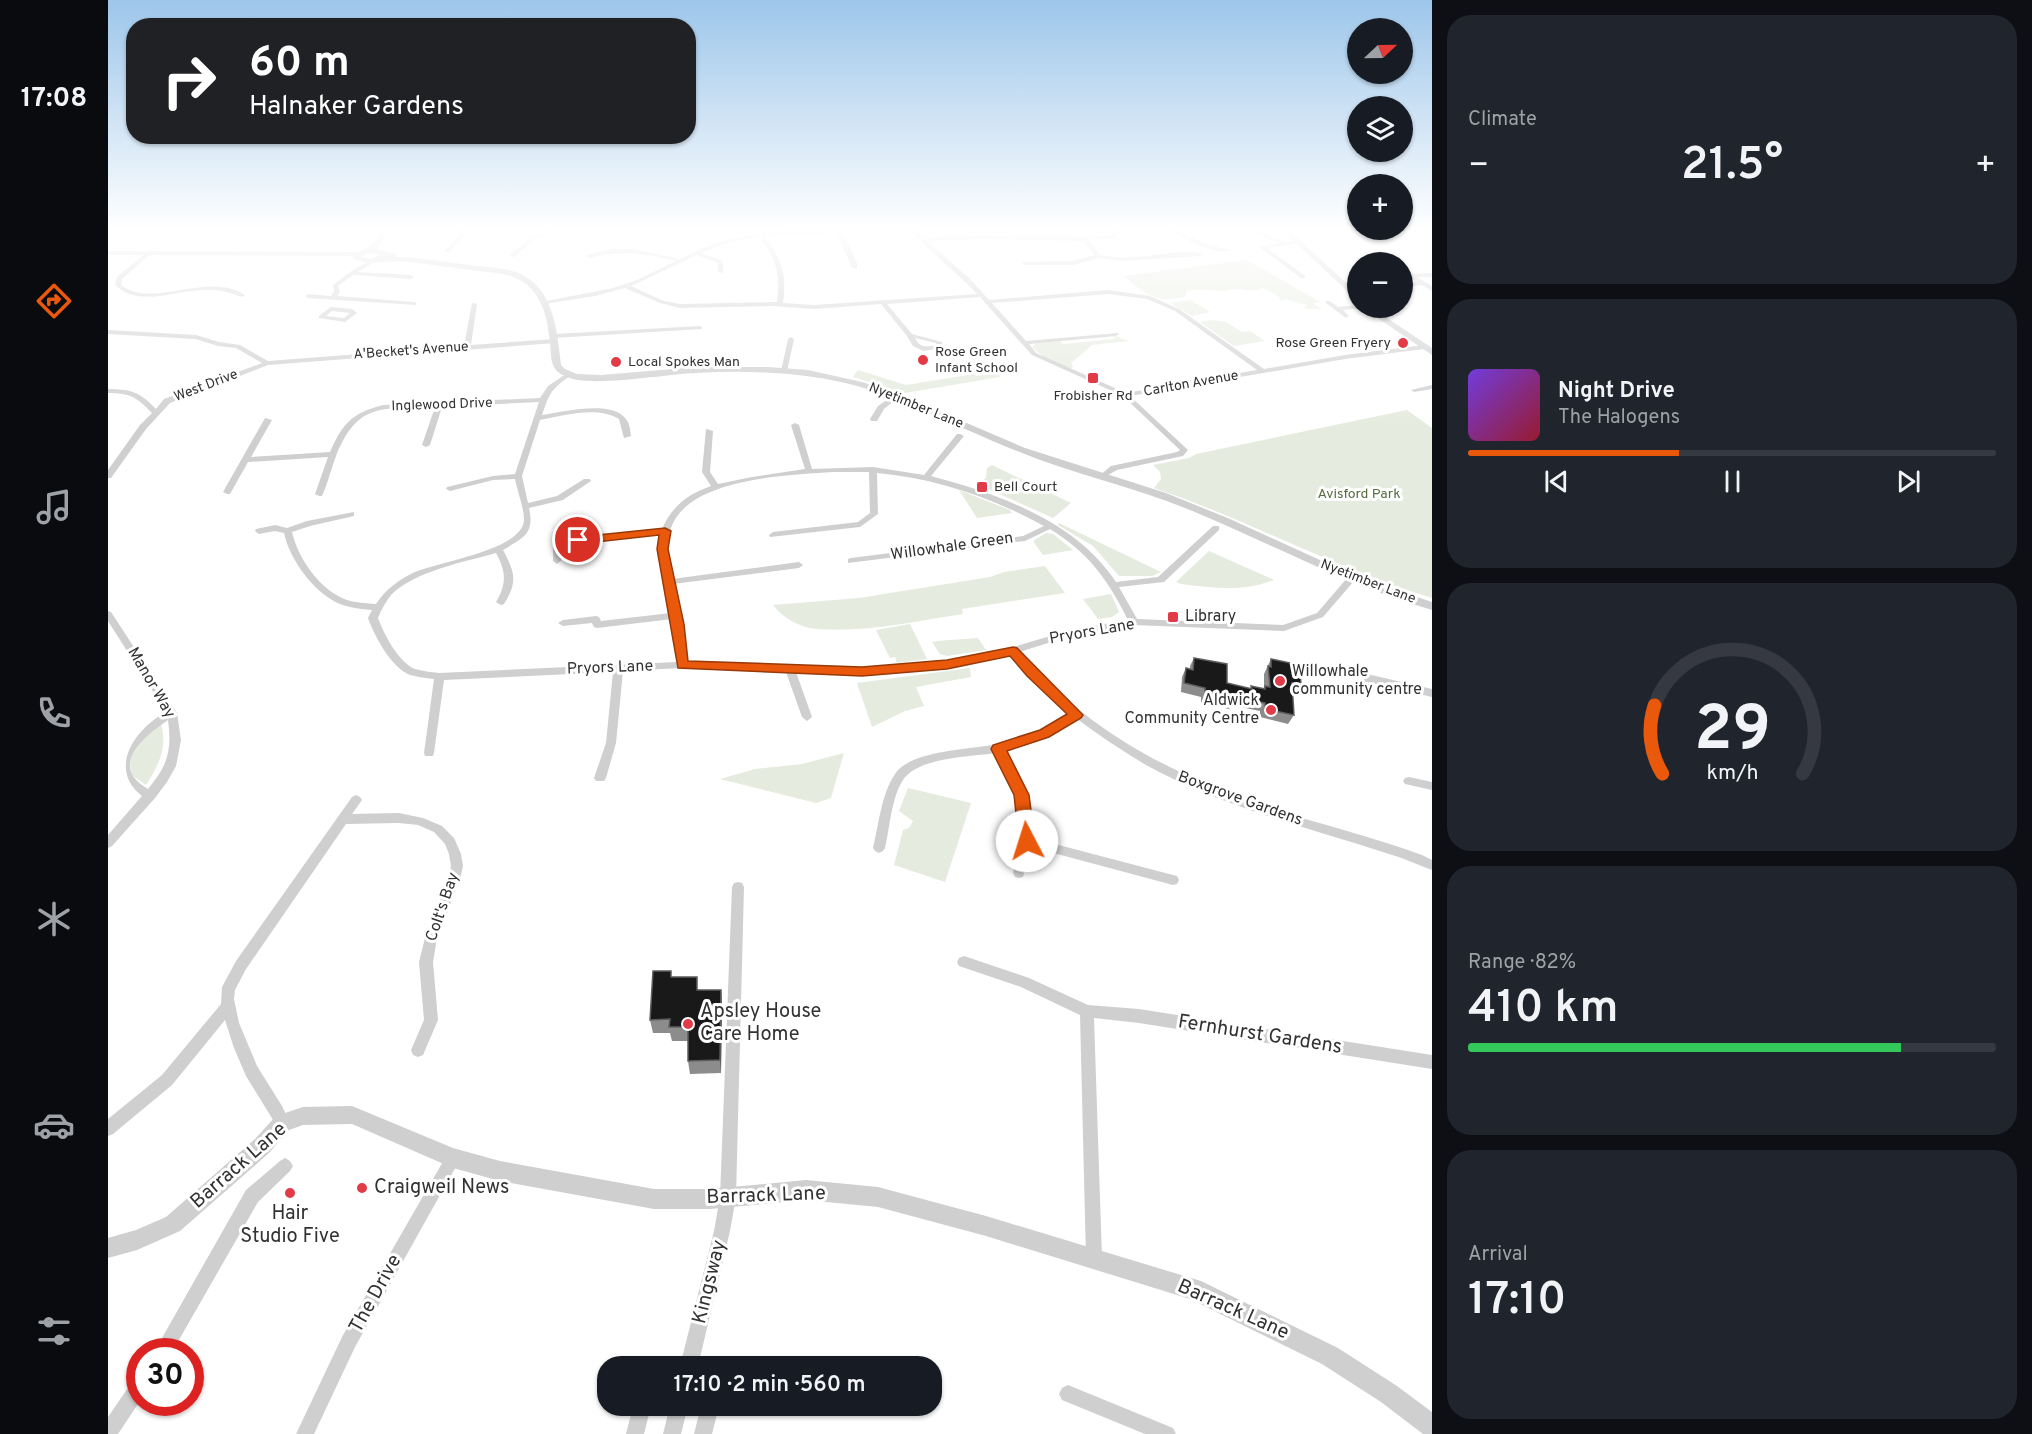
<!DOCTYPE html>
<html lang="en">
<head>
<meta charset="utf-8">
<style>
	body { margin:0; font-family:Overpass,sans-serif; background:#20242c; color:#f1f3f6; height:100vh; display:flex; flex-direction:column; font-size:22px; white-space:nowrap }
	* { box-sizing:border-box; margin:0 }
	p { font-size:20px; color:#9ea1a6 }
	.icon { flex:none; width:33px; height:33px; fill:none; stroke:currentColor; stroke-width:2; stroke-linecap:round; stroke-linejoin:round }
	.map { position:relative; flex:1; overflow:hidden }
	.panel { display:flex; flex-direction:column; gap:15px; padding:15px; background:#0d0f14; width:600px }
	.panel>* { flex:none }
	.top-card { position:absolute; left:18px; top:18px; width:570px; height:126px; border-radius:24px; box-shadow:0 2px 4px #0004; background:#202124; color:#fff; overflow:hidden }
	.needle { width:39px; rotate:68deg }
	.buttons { position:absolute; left:1239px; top:18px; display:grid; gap:12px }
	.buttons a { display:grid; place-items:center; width:66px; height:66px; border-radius:50%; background:#171b24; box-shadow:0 2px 4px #0004; font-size:30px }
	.speed { position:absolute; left:18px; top:1338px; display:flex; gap:12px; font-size:30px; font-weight:700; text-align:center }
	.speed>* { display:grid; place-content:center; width:78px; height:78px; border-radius:50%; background:#171b24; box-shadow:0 2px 4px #0004; line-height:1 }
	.speed .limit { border:9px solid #d22; background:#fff; color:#111 }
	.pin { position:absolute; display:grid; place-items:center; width:51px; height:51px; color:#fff; margin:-26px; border:3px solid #fff; border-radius:50%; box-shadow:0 2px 6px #0007 }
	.me { position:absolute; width:66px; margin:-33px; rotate:355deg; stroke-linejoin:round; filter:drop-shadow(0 0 4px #0008) }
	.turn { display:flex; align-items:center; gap:21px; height:126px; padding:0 24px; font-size:27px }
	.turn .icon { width:78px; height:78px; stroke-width:2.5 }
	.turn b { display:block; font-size:42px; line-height:51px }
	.big { font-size:45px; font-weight:600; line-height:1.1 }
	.panel .card { flex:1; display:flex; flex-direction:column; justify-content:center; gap:9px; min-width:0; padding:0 21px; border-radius:24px; background:#20242c }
	.panel .dial { align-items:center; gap:0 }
	.dial svg { height:156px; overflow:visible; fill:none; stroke:#363941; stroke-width:7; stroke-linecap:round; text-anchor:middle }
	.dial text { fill:#f1f3f6; stroke:none }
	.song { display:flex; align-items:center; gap:18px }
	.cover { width:72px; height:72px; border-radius:9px; background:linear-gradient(135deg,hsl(260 70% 55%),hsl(350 70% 35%)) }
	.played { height:6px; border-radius:3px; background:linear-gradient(90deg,#ea580c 40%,#363941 40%) }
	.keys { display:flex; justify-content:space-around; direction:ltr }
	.heat { display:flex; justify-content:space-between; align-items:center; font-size:33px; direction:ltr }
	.charge { height:9px; border-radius:4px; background:linear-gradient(90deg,#34c759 82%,#363941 0) }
	.trip { position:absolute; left:489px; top:1356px; width:345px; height:60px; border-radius:24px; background:#171b24; box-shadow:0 2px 4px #0004; font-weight:600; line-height:60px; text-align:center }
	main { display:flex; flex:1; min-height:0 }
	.dock { display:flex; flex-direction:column; width:108px; justify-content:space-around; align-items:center; background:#090b0e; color:#9ea1a6 }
	.dock .icon { width:42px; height:42px }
	.dock .active { color:#ea580c }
	.dock b { font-size:27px; color:#f1f3f6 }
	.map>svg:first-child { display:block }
</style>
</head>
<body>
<main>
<nav class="dock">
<b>17:08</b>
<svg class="icon active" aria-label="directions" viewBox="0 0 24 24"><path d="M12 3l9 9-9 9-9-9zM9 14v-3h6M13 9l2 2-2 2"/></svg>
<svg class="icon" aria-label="music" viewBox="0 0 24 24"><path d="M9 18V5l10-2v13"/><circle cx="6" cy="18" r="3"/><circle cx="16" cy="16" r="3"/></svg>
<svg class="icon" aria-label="phone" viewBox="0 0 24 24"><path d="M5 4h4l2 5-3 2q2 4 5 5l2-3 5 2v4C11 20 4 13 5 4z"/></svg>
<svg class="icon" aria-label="climate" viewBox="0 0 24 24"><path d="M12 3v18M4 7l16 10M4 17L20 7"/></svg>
<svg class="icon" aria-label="car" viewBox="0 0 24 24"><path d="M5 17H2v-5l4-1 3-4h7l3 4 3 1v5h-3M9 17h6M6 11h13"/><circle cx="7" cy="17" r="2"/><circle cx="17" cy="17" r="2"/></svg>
<svg class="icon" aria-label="filters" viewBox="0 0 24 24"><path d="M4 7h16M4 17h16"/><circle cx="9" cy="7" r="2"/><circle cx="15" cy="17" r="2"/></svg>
</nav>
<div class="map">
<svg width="1324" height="1434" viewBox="0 0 1324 1434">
	<rect width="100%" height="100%" fill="#fff"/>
	<g fill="#e5ebde">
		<path d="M1139,260L1212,302L1205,304L1214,309H1195L1199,305L1177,299L1173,301L1169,295L1155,288C1146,291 1141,291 1132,289C1125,287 1118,292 1112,291C1101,289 1090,289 1078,291V296C1051,305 1036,294 1016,276Z"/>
		<path d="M1083,300L1102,312L1084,316L1062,303Z"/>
		<path d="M1104,320L1118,322L1134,332L1142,331L1157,341L1126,346L1092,322Z"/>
		<path d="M1006,336L1021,341L984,345L963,363L965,367L962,369L937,358L924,347L928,343L952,341L956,344L1007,339Z"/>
		<path d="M750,370L798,385L866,374L869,376L890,373L892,377L797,393L745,377Z"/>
		<path d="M1299,410L1324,428V598C1228,569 1141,520 1046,488L1053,479L1052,472L1045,465L1081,458L1088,454Z"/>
		<path d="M884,465L963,503L945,518L869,484L878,478L879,468Z"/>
		<path d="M851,490L902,510L904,513L869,518Z"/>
		<path d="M951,523L1053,572L1044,576H1011L985,546L950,525Z"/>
		<path d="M938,533L945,534L965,550L935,555L925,541Z"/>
		<path d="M1101,551L1166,580C1134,592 1106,588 1073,584L1068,582Z"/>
		<path d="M937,566L957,593L854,609L855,614C807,621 757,633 708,629C691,627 675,618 665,605L751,598L882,577L896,572Z"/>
		<path d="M1003,594L1011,612L1004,617L990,619L975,599Z"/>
		<path d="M802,624L819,659L789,663L787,657L782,658L768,630Z"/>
		<path d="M870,638L878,650L839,656L832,654L824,642C840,639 854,640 870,638Z"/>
		<path d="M862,668L863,677L808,687L816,706L797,711L764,727L749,683Z"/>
		<path d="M53,724C60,748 50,766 38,785L25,776C14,752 37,737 53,724Z"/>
		<path d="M736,753L723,798L708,803L612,779L647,769L694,764Z"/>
		<path d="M800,788L863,803L837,882L786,865L795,830L801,828L805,821L791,811Z"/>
	</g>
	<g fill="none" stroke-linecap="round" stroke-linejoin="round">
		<g fill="#cfcfcf" fill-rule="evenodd">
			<path d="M350,231H356L357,236L341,252H337V250L351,236Z"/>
			<path d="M439,231H447L427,239L406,257L401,256L423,237Z"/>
			<path d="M681,231H810L816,238L873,235L977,237L1003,236L1006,231H1012L1007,238L981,240L992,255C1004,257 1017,258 1029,257C1047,256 1079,248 1095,254L1092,256L1015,261L991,258L965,265H917L915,264V262L965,261L987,255L975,241L873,239L819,241L861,278L881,300L1000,290L1042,296L1071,309L1156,369L1237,355L1316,345L1319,347L1316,349L1237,359L1022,396L1080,450L1075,456L1009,470L995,478L991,476L1003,466L1069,452L1072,450L1015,396L924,355L872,297L779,304L804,334L834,342V348L815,351L805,346L799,336L773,304L706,309L665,306L572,308L552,303L517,288L487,296L436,304L433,302L505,288L529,280L568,261C538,253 512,250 481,258L479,257V255L504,249H526L572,259L595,248L623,239L652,233ZM735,232L806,233C824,254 849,272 869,294L706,305L675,303C679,274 674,259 656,236L729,233L744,268L749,269V263ZM651,237C668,258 673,276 669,302L572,304L556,301L523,286L589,255L610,263V272L615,273V261L593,253L626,241ZM1000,294L1039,299L1067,311L1149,370L1018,393L928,353L921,344L1008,336L1011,334L1010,333L918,341L884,303ZM807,338L828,343V345C818,347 812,348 807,338Z"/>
			<path d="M1062,231H1070L1100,245L1122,250C1106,256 1077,239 1062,231Z"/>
			<path d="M1143,231H1150L1177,242L1189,241L1187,244L1159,248L1197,276V278H1193L1151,247L1171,243Z"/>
			<path d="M0,251L251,252L254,254L251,256L42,255L14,279L13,285C45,310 99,270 137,295L134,297C122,293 111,289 97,290C68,290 31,308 7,285L9,277L35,255H0Z"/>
			<path d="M264,259L269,260L250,272L303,275L306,277L303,279L245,275L230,286L232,292L229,296L306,302L308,303V305L200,298L197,296L200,294L223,296L226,292L225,285L242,272Z"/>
			<path d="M1324,273V277H1309L1324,286V291L1314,285L1294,287V283L1309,282L1301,276V274Z"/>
			<path d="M1235,282L1250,283V287L1233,285V283Z"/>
			<path d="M1218,301H1222L1230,307L1250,305V308H1253L1235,310L1241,316L1238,318L1218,303Z"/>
			<path d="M364,303L369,304L363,345L447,339L450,341L447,343L160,365L62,403L38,429L3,478H0V470L32,425L44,413C29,397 22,393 0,393V389C23,389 32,392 48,409L56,399L154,363L128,348L110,346L87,339L0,334V330L88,335L111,342L132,345L160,361L356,346Z"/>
			<path d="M223,307L244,309L249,313L237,322L211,318V316ZM224,311L242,313L236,318L218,316Z"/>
			<path d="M592,326L594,327V329L446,338L443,336L446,334Z"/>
			<path d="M683,337L686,339L679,371L676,373L673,371L680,339Z"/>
			<path d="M461,372L464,374L463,375C443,390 442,392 434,415C454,412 503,400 517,418C522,423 522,430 523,436L516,438L511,419C489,406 457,415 432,420L414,476L420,503L449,496L476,479H482L483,481L455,500L421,508C427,534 415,538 395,550C407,572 410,582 396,604L393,605L388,602C399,584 398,571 388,553C356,562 308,571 284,594C278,601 273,610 270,618C276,634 290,662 307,669C314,671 323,672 331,673L569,662L564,619L489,628L486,627L484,623L455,626L450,623L455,620L488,616L491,617L493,621L563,613C557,587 547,560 553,534L453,545V561L449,564L445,561V543L449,540L554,529C564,506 580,494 603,486L594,472L598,429L605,431L602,472L610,484L644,477L697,469L683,425L687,423L691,425L704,469L765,467L816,475L849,434H852L856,436L823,476C890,494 968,521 1008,582L1050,577L1105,526H1111V530L1056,582L1011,587L1029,619L1175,625L1209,613L1240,577H1246L1248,579L1246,581L1215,617L1176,631L1026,625L963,636L911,652C931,673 952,693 974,712C1030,757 1098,786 1165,809C1215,825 1265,837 1314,855L1324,860V870C1310,865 1296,858 1281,854C1199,827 1114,807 1038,765C1014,751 991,735 969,719L933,738L896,751L919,795L924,838L1065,875L1069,876L1071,880L1069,884L1065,885L923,847L915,877L911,878L907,877L905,873L913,841L907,795L887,753C862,757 810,757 795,780C783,799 782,827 777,848L775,851L771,853L767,851L765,848C771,824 773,795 787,774C804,748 871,750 900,742C922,736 943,725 963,713L935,689L902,654C833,675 760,675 688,672L704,717L699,721L694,717L678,672L574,668L515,671L508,743L498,778L496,781H488L486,778L498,743L505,672L336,680L326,753L325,756H317L316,753L326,679C318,678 309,677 302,675C283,667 267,637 260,618L264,610C250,609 236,607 224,600C202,587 181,557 176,533L167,531L151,534L147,531L148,529L167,525L179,528L199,521L246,512V516L202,526L184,532C190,559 213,591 239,600C248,603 258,603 268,604C278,589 290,580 307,572C329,562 415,550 416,520C416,508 409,490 407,479L385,480L342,491L338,489L339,487L385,476L407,474L431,402L334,407L322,445L318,447L314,445L327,407C275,409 250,401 228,456C223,469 220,483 214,496H211L207,494L220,457L140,462L122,494H119L115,492L157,418L164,420L143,457L222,452C235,423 244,413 275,405L432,398L440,386ZM725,472H761L762,513L750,522L665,532L661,535L662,537L752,527L770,514L769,473C827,478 885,498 936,526L915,536L743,558L740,559V563L917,541L942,529C981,553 1000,580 1020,620L962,630L885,653L801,666L754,668L579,662L573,615L565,584L691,568L695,565L691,562L564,579C560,562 557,545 563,528C580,478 680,475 725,472Z"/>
			<path d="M1324,385V389L1306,392L1303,390Z"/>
			<path d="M786,395L792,396L776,409L769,421H763L762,419L770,406Z"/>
			<path d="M0,611L3,612L69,713L73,740L68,766L59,782L47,798L4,846L0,848V835L34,796C0,770 25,730 58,712L0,621ZM60,720C64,750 60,765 40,789C0,766 35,737 60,720Z"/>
			<path d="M1259,674L1324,689V697L1255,681L1254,678L1255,675Z"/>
			<path d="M1301,777L1324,782V790L1297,784L1295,781L1297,778Z"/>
			<path d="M248,795L252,797L254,800L244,814L291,813L315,818L334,826L346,838L353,854L355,866L352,879L329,938L325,962L330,1020L315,1055L310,1057L305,1055L303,1050L316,1020L311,962L317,938L340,879L343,866L341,854L337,844L326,832L310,825L291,823L238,824L138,969L127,990L126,999L131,1023L149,1066L174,1106L182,1123L180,1128L175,1130L170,1128L138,1076L126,1048L117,1020L64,1085L5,1134L0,1136V1119L54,1075L113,1004L114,987L128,961L244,797Z"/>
			<path d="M630,882L634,883L636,887L628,1197L622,1231L590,1366H572L606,1231L612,1197L624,887L626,883Z"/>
			<path d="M856,956L921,978L980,1005L1031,1009L1324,1055V1069L1031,1023L986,1018L994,1258L992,1264L986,1266L980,1264L978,1258L972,1015L913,987L851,966L849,962L851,958Z"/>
			<path d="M345,1150L350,1153L353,1158L350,1163L247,1347L206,1434H188L235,1335L340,1153Z"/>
			<path d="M177,1158L182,1161L185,1166L182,1171L150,1202L64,1352H46L138,1190L172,1161Z"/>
			<path d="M32,1376V1401L10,1434H0V1417L26,1379Z"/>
			<path d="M960,1385L1065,1428L1068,1434H1037L954,1400L951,1394L954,1388Z"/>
			<path d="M525,1406H543L536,1434H518Z"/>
			<path d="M562,1406H580L573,1434H555Z"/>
			<path d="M593,1406H611L604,1434H586Z"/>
		</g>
		<g fill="#cfcfcf" fill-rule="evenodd">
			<path d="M274,231H280L269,249L288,254V257C312,257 337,262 361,265C378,268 400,267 415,275C447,292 449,334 453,365L457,369L469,374L493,375L589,367H660L700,370L754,382L791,394L917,448L1058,493L1122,519L1247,576L1324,602V610C1239,586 1163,543 1082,510C1026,487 965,474 909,451C855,430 804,401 749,386C697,372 641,370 588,373C559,374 486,387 462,378C456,376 449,373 446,367C442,360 443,349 442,341C438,308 430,282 395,274L293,261L259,263L246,259L245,257C259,244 262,252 274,231ZM259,253L273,254L263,259L253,257Z"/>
			<path d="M1175,231H1182L1250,294V301Z"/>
			<path d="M1255,308H1264L1324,348V355Z"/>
			<path d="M244,1106L345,1148L392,1161L546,1189H602L698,1180L770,1187L878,1216L1093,1281L1230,1348L1289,1386L1324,1412V1434H1315L1273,1402L1214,1364L1082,1299L878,1236L770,1207L698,1200L602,1209H546L392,1181L345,1168L244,1124L195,1125L181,1130L161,1153L72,1231L29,1250L0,1258V1238L28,1230L58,1217L147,1139L168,1116L195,1107Z"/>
		</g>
	</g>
	<g fill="#8c8c8c">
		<path d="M1086,658L1119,683L1142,689L1143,686L1155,689L1156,687V674L1163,659L1193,685L1188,693L1184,692L1186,715L1180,724L1152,717V711L1123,705L1121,709L1093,702V697L1073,692L1074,677L1078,668L1082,669V666Z"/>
		<path d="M564,977L591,990H613L614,1004L613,1073L582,1074L580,1061V1041H564L562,1033H545L542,1020Z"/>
	</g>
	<path fill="#5e5e5e" d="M613,990L614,1004L613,1073L612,1060Z"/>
	<g fill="#191919" stroke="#5e5e5e" stroke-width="1.5">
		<path d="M1086,658L1119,664V683L1144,689L1143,686L1157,689V686L1162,687L1160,666L1163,667V659L1192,665L1193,685L1184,683L1186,715L1157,709V703L1126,696V700L1097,694V688L1076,683L1078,668L1085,670Z"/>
		<path d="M545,971H563V977H589V990H613L612,1060L580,1061V1027H561L562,1019L542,1020Z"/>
	</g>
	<linearGradient id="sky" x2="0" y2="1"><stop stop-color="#9dc6ea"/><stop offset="0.53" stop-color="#fff"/><stop offset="1" stop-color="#fff" stop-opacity="0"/></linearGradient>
	<rect width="1324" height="432" fill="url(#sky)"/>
	<path fill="#ea580c" stroke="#983908" stroke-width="1.5" d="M557,528L563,531L560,549L576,624L580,661L754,667L839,660L905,647L909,648L975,715L973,718L941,737L899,751L921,795L927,841L924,846L919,848L913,846L911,841L906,795L883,749L885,745L932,730L959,714L919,676L902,656L839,669L754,676L570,668L549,549L551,535L470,544L465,540L470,537Z"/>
	<g fill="#e13b47" stroke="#fff" stroke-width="2">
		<circle cx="1295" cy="343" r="6"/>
		<circle cx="815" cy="360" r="6"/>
		<circle cx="508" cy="362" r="6"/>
		<rect x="979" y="372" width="12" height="12" rx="3"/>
		<rect x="868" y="481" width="12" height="12" rx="3"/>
		<rect x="1059" y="611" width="12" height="12" rx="3"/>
		<circle cx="1172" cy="681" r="6"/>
		<circle cx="1163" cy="710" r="6"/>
		<circle cx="580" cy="1024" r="6"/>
		<circle cx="254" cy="1188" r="6"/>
		<circle cx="182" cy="1193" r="6"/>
	</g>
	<g text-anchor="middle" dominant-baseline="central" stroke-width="6" stroke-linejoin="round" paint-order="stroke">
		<g font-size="14" fill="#323232" stroke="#fff" text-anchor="start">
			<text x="1283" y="343" text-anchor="end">Rose Green Fryery</text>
			<text x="827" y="352">Rose Green<tspan x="827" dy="16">Infant School</tspan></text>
			<text x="520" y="362">Local Spokes Man</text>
			<text x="985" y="396" text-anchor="middle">Frobisher Rd</text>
			<text x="886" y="487">Bell Court</text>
		</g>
		<g font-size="14" fill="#323232" stroke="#fff">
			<text transform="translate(303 351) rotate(-4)">A'Becket's Avenue</text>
			<text transform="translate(1083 384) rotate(-10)">Carlton Avenue</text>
			<text transform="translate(98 386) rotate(-21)">West Drive</text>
			<text transform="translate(334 405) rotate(-2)">Inglewood Drive</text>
			<text transform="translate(808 406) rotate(22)">Nyetimber Lane</text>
			<text transform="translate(1260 582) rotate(21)">Nyetimber Lane</text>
		</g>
		<g font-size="14" fill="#556d3f" stroke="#fff">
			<text x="1251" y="494">Avisford Park</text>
		</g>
		<g font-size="16" fill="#323232" stroke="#fff">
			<text transform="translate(844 547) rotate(-8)">Willowhale Green</text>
			<text transform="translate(984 632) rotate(-10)">Pryors Lane</text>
			<text transform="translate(502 668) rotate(-2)">Pryors Lane</text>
			<text transform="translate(43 683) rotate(60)">Manor Way</text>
			<text transform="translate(1132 799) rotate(20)">Boxgrove Gardens</text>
			<text transform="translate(335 907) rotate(-71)">Colt's Bay</text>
		</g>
		<g font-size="16" fill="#323232" stroke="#fff" text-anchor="start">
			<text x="1077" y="617">Library</text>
			<text x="1184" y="672">Willowhale<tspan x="1184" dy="18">community centre</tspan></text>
			<text x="1151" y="701" text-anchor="end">Aldwick<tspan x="1151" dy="18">Community Centre</tspan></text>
		</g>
		<g font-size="20" fill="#323232" stroke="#fff" text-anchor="start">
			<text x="592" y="1012">Apsley House<tspan x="592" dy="23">Care Home</tspan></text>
			<text x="266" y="1188">Craigweil News</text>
			<text x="182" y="1214" text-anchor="middle">Hair<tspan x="182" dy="23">Studio Five</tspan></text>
		</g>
		<g font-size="20" fill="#323232" stroke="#fff">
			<text transform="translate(1152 1035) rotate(9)">Fernhurst Gardens</text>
			<text transform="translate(131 1166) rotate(-41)">Barrack Lane</text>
			<text transform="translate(658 1196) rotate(-2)">Barrack Lane</text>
			<text transform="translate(602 1282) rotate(-76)">Kingsway</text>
			<text transform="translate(268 1294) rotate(-61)">The Drive</text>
			<text transform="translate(1125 1310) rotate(24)">Barrack Lane</text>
		</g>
	</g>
</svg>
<div class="buttons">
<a><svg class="needle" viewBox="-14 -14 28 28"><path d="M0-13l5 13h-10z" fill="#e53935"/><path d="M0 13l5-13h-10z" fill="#9ea1a6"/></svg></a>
<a><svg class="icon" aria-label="layers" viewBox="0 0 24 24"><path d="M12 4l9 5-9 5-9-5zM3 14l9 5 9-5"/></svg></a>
<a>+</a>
<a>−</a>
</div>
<div class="speed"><div class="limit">30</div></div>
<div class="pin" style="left:470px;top:540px;background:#d93025"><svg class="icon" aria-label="arrive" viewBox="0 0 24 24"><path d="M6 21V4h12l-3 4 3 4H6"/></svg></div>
<svg class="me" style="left:919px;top:841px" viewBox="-20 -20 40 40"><circle r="19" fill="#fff"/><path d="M0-13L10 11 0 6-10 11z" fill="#ea580c"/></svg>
<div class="trip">17:10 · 2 min · 560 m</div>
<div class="top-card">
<div class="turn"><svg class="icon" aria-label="right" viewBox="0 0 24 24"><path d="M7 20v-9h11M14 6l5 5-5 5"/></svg><div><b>60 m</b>Halnaker Gardens</div></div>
</div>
</div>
<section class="panel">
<div class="card"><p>Climate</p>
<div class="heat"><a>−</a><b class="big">21.5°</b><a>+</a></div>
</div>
<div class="card">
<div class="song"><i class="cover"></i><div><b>Night Drive</b><p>The Halogens</p></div></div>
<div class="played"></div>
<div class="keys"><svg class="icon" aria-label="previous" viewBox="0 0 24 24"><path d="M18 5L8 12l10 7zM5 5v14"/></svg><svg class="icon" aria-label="pause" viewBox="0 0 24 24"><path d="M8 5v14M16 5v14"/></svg><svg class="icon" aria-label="next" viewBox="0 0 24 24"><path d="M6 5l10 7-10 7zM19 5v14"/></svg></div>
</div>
<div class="card dial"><svg viewBox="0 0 100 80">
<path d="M14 69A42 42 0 1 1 86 69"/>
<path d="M14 69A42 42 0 0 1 10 34" stroke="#ea580c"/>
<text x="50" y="56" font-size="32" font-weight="700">29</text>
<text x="50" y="72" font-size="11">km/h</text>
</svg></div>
<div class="card"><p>Range · 82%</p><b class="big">410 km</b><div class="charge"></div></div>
<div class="card"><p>Arrival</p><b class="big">17:10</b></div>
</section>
</main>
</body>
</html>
